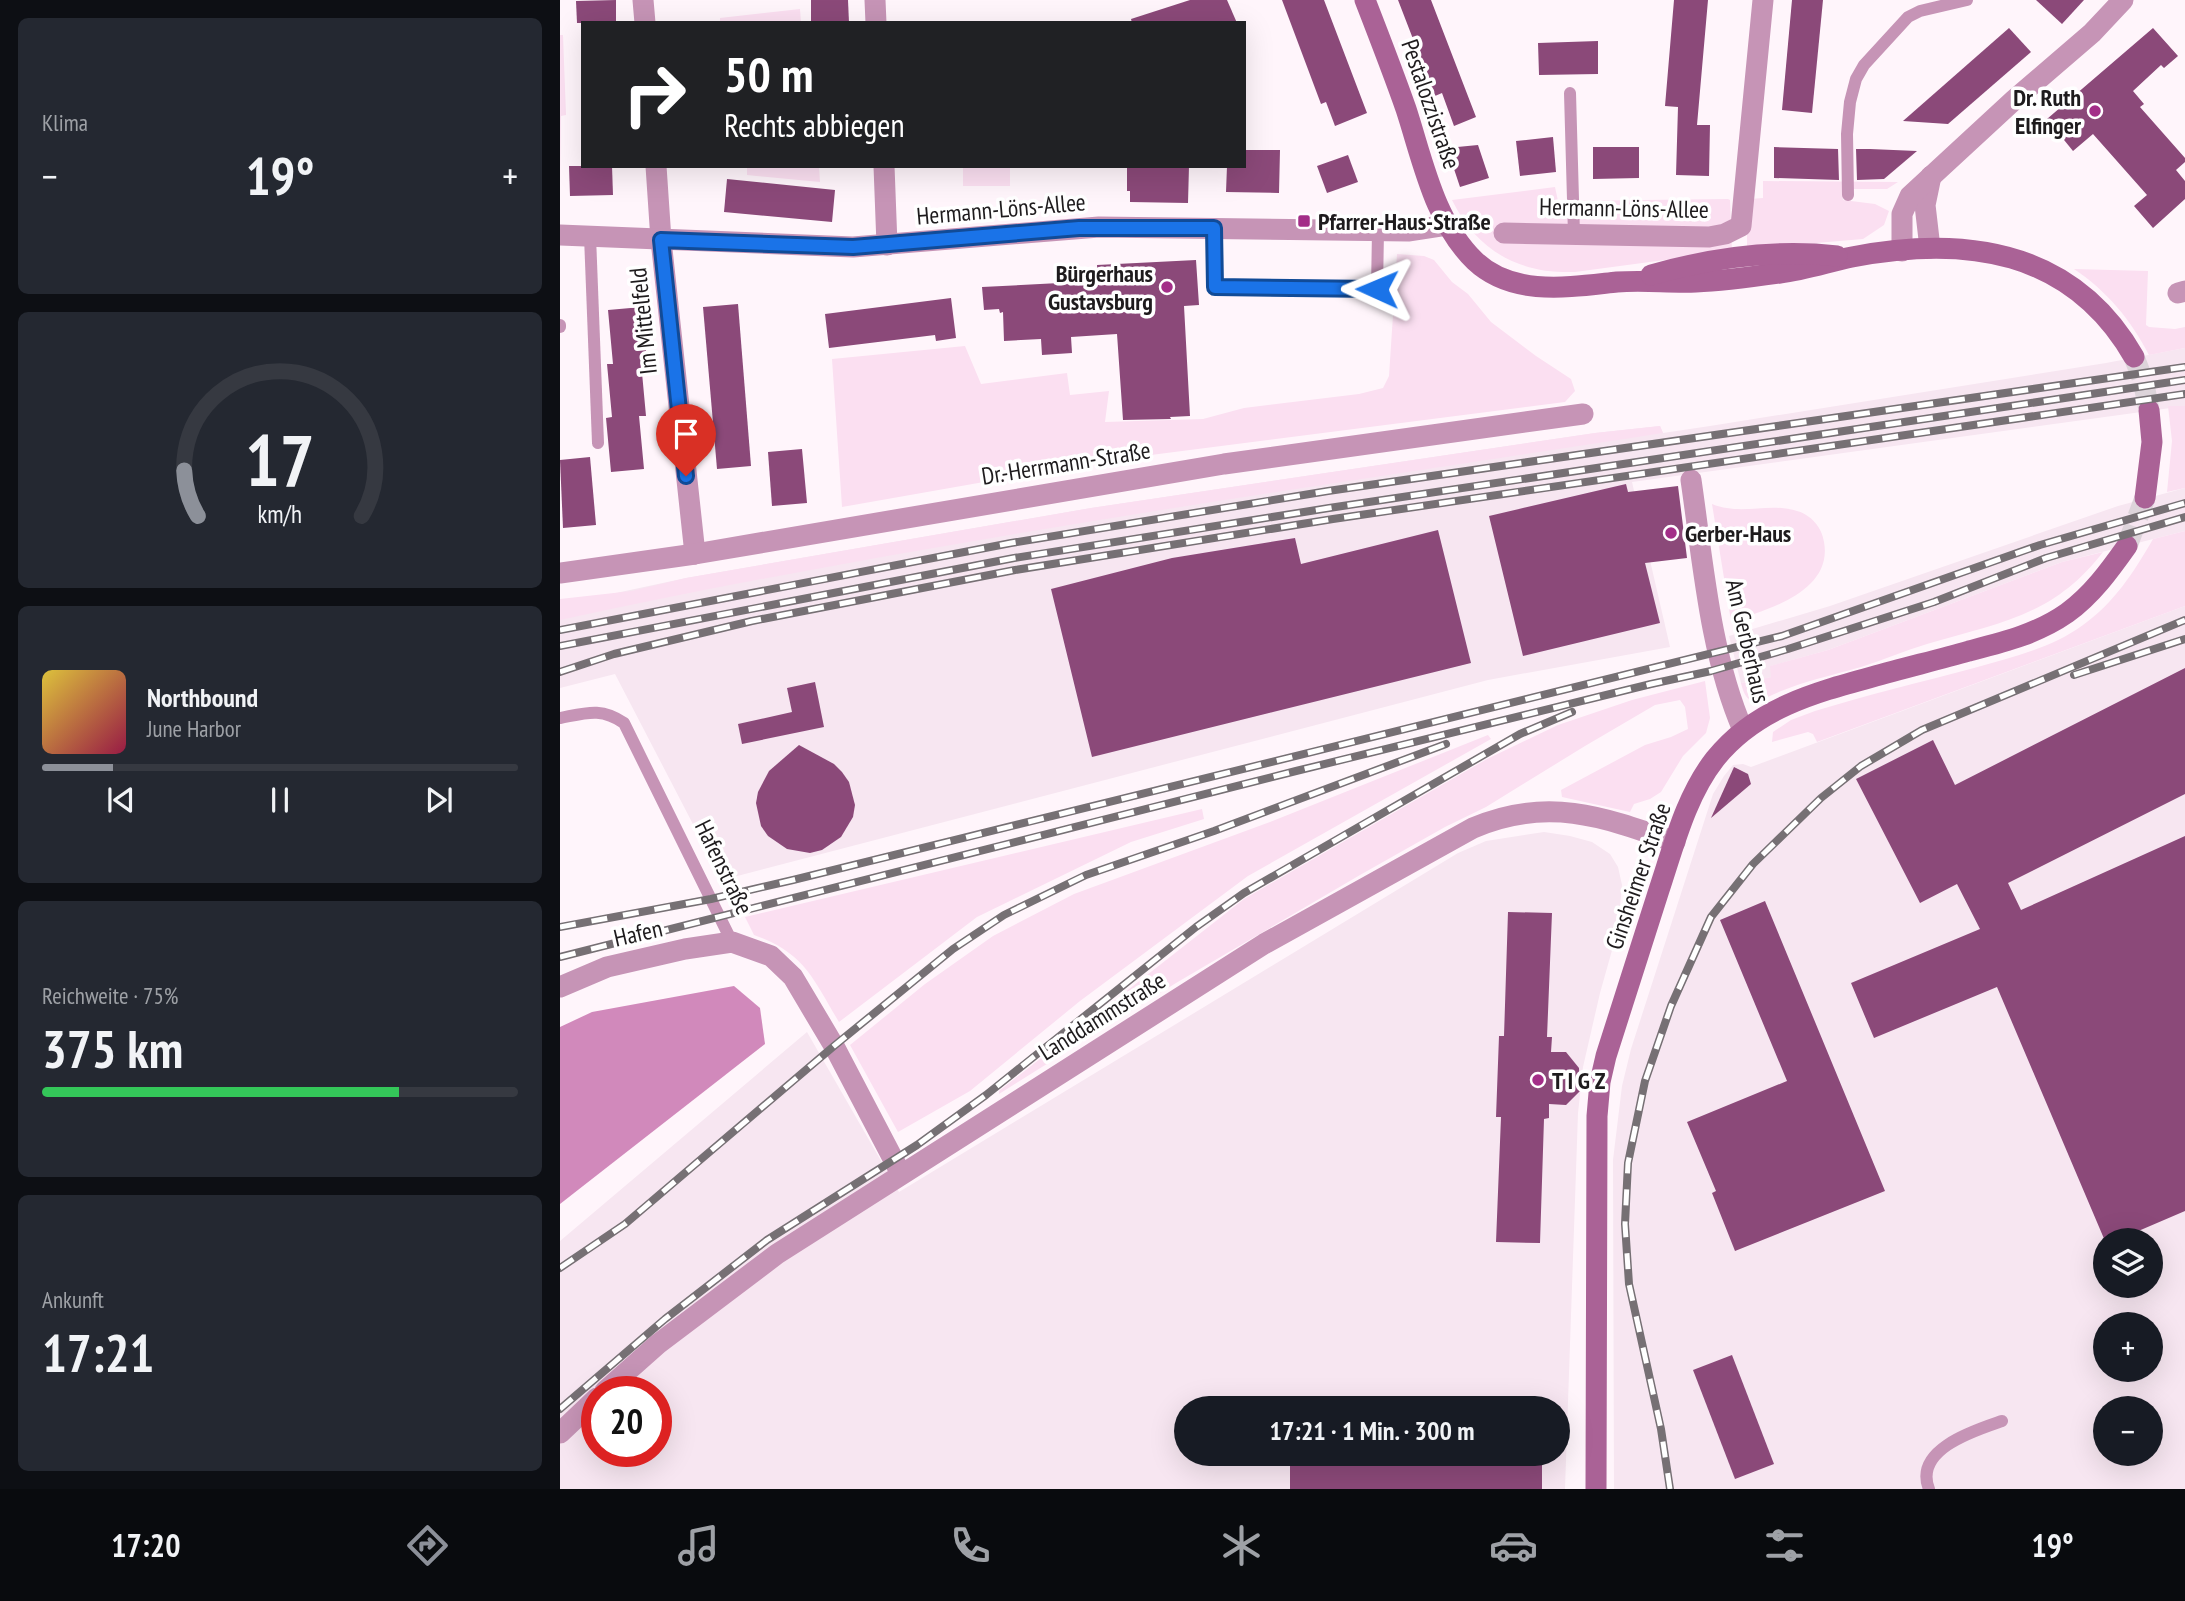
<!DOCTYPE html>
<html lang="de">
<head>
<meta charset="utf-8">
<style>
	body { margin:0; font-family:"PT Sans Narrow",sans-serif; background:#242831; color:#f1f3f6; height:100vh; display:flex; flex-direction:column; font-size:26px; white-space:nowrap }
	* { box-sizing:border-box; margin:0 }
	p { font-size:23px; color:#9ea1a6 }
	.icon { flex:none; width:38px; height:38px; fill:none; stroke:currentColor; stroke-width:2; stroke-linecap:round; stroke-linejoin:round }
	.map { position:relative; flex:1; overflow:hidden }
	.details { display:flex; flex-direction:column; gap:18px; padding:18px; background:#0d0f14; width:560px }
	.details>* { flex:none }
	.hud { position:absolute; left:21px; top:21px; width:665px; height:147px; border-radius:0px; box-shadow:0 7px 28px #0002; background:#202124; color:#fff; overflow:hidden }
	.buttons { position:absolute; left:1533px; top:1228px; display:grid; gap:14px }
	.buttons a { display:grid; place-items:center; width:70px; height:70px; border-radius:50%; background:#171b24; box-shadow:0 7px 28px #0002; font-size:35px }
	.speed { position:absolute; left:21px; top:1376px; display:flex; gap:14px; font-size:35px; font-weight:700; text-align:center }
	.speed>* { display:grid; place-content:center; width:91px; height:91px; border-radius:50%; background:#171b24; box-shadow:0 7px 28px #0002; line-height:1 }
	.speed .limit { border:10px solid #d22; background:#fff; color:#111 }
	.pin { position:absolute; display:grid; place-items:center; width:60px; height:60px; color:#fff; margin:-72px -30px; border-radius:50% 50% 50% 0; rotate:-45deg; box-shadow:0 0 7px #0007 }
	.pin .icon { rotate:45deg }
	.me { position:absolute; width:77px; margin:-38px; rotate:271deg; stroke-linejoin:round; filter:drop-shadow(0 0 5px #0008) }
	.turn { display:flex; align-items:center; gap:24px; height:147px; padding:0 28px; font-size:32px }
	.turn .icon { width:91px; height:91px; stroke-width:2.5 }
	.turn b { display:block; font-size:49px; line-height:60px }
	.big { font-size:52px; font-weight:700; line-height:1.1 }
	.details .widget { flex:1; display:flex; flex-direction:column; justify-content:center; gap:10px; min-width:0; padding:0 24px; border-radius:10px; background:#242831 }
	.details .dial { align-items:center; gap:0 }
	.dial svg { height:182px; overflow:visible; fill:none; stroke:#363941; stroke-width:7; stroke-linecap:round; text-anchor:middle }
	.dial text { fill:#f1f3f6; stroke:none }
	.song { display:flex; align-items:center; gap:21px }
	.cover { width:84px; height:84px; border-radius:10px; background:linear-gradient(135deg,hsl(50 70% 55%),hsl(340 70% 35%)) }
	.played { height:7px; border-radius:4px; background:linear-gradient(90deg,#8c9099 15%,#363941 15%) }
	.keys { display:flex; justify-content:space-around; direction:ltr }
	.heat { display:flex; justify-content:space-between; align-items:center; font-size:38px; direction:ltr }
	.charge { height:10px; border-radius:5px; background:linear-gradient(90deg,#34c759 75%,#363941 0) }
	.trip { position:absolute; left:614px; top:1396px; width:396px; height:70px; border-radius:35px; background:#171b24; box-shadow:0 7px 28px #0002; font-weight:700; line-height:70px; text-align:center }
	.menu { display:flex; height:112px; justify-content:space-around; align-items:center; background:#090b0e; color:#9ea1a6 }
	.menu .icon { width:49px; height:49px }
	.menu .on { color:#8c9099 }
	.menu b { font-size:32px; color:#f1f3f6 }
	main { display:flex; flex:1; min-height:0 }
	.map>svg:first-child { display:block }
</style>
</head>
<body>
<main>
<section class="details">
<div class="widget"><p>Klima</p>
<div class="heat"><a>−</a><b class="big">19°</b><a>+</a></div>
</div>
<div class="widget dial"><svg viewBox="0 0 100 80">
<path d="M14 69A42 42 0 1 1 86 69"/>
<path d="M14 69A42 42 0 0 1 8 49" stroke="#8c9099"/>
<text x="50" y="56" font-size="32" font-weight="700">17</text>
<text x="50" y="72" font-size="11">km/h</text>
</svg></div>
<div class="widget">
<div class="song"><i class="cover"></i><div><b>Northbound</b><p>June Harbor</p></div></div>
<div class="played"></div>
<div class="keys"><svg class="icon" aria-label="previous" viewBox="0 0 24 24"><path d="M18 5L8 12l10 7zM5 5v14"/></svg><svg class="icon" aria-label="pause" viewBox="0 0 24 24"><path d="M8 5v14M16 5v14"/></svg><svg class="icon" aria-label="next" viewBox="0 0 24 24"><path d="M6 5l10 7-10 7zM19 5v14"/></svg></div>
</div>
<div class="widget"><p>Reichweite · 75%</p><b class="big">375 km</b><div class="charge"></div></div>
<div class="widget"><p>Ankunft</p><b class="big">17:21</b></div>
</section>
<div class="map">
<svg width="1625" height="1489" viewBox="0 0 1625 1489">
	<rect width="100%" height="100%" fill="#fff5fb"/>
	<g fill="#f7e6f1" fill-rule="evenodd">
		<path d="M1625,348V406L1072,482L1110,647L928,680L162,880L55,674L0,688V605L126,578L531,508L1035,433L1100,426L1103,433L1150,426L1546,363Z"/>
		<path d="M1625,488V531L1502,562L1268,650L1211,666L1212,677L1181,683L1169,636L1270,606L1558,506Z"/>
		<path d="M1625,606V1489H1054L1053,1160L1062,1086L1071,1049L1153,794L1164,776L1173,765L1183,764L1191,767ZM1545,1241H1591V1286H1545ZM1545,1325H1591V1370H1545ZM1545,1409H1591V1454H1545Z"/>
		<path d="M984,832L1010,836L1032,842L1050,854L1058,867L1062,885L1058,929L1040,993L1023,1067L1018,1113L1005,1489H0V1241L247,1032L339,1192L898,853L926,841ZM37,1391H96V1451H37ZM626,1409H998V1454H626Z"/>
	</g>
	<g fill="#fbdff1">
		<path d="M240,9L241,23H160V18Z"/>
		<path d="M0,35H3L6,115L1,116L0,182Z"/>
		<path d="M187,166H259L260,182L187,175Z"/>
		<rect x="403" y="166" width="47" height="20"/>
		<path d="M1203,181L1338,182L1327,189H1282L1283,200L1315,204L1329,211L1324,225L1303,239L1187,249V214L1190,199L1203,198Z"/>
		<path d="M995,187L998,201L1168,199L1170,200L1172,251L1015,272C959,274 917,251 892,200Z"/>
		<path d="M837,254L864,256L874,260L892,282L908,294L931,322L976,356L1011,379L1015,391L1005,402L544,461L282,507L272,359L405,346L421,384L507,373L510,395L549,391L545,422L643,419L684,408L799,394L823,388L829,376Z"/>
		<path d="M1514,269L1588,271L1586,325L1589,327L1615,329L1625,327V348L1589,355C1571,320 1547,291 1514,269Z"/>
		<path d="M1608,406H1625V488L1607,492L1612,441Z"/>
		<path d="M1100,426L1103,433C734,490 365,541 0,620V599L72,591L126,578L531,508L1035,433Z"/>
		<path d="M1152,504C1182,516 1208,502 1237,511C1251,515 1262,527 1264,542C1273,591 1209,610 1171,621Z"/>
		<path d="M1625,531V606L1257,742L1253,734L1248,732L1212,742L1213,732L1231,720L1255,711C1307,695 1361,682 1414,668C1452,657 1490,649 1523,625C1554,603 1574,572 1593,539Z"/>
		<path d="M1543,552C1494,616 1439,623 1367,644C1344,651 1323,660 1301,667C1266,677 1231,684 1200,701L1192,702C1185,697 1183,691 1181,683L1211,677L1210,666L1268,650L1502,562Z"/>
		<path d="M1145,681L1150,718L1146,733L1123,756L1101,792L1090,799L1074,804L1070,812L1002,797L1001,790L1085,745L1111,737L1128,729L1125,707L1120,700L1095,705L1025,746L926,807L885,827L800,875L616,983L439,1094V1091L684,899L927,759L998,725L1072,700Z"/>
		<path d="M928,735L931,739L688,876L520,1001L410,1091L338,1132L290,1045L365,984L433,936L514,894L710,822Z"/>
		<path d="M642,809L644,819L571,842L417,917L279,1022C253,979 245,953 194,935L185,917Z"/>
	</g>
	<path fill="#d189bb" d="M174,986L200,1008L205,1044L0,1204V1027L32,1012Z"/>
	<g fill="#8b4979">
		<path d="M56,0V23H17L16,1Z"/>
		<path d="M251,0H288L289,23H251Z"/>
		<path d="M630,0H667L677,23H572L571,19Z"/>
		<path d="M722,0H764L807,113L775,126L766,102L761,104Z"/>
		<path d="M838,0H871L916,117L894,126L882,93L875,96Z"/>
		<path d="M1114,0H1148L1137,125H1150L1149,176L1116,175L1118,107L1105,106Z"/>
		<path d="M1232,0H1263L1252,113L1222,110Z"/>
		<path d="M1476,0H1524L1502,24Z"/>
		<path d="M1449,28L1471,52L1388,124L1343,121Z"/>
		<path d="M1593,28L1618,56L1604,68L1601,65L1573,91L1584,104L1580,107L1625,158V162L1616,170L1625,181V199L1593,228L1574,206L1587,195L1533,134L1513,151L1487,119Z"/>
		<path d="M1038,41V74L979,75L978,43Z"/>
		<path d="M993,137L996,172L960,176L956,141Z"/>
		<path d="M918,145L929,178L900,187L887,148Z"/>
		<path d="M1033,147H1079V178L1033,179Z"/>
		<path d="M1214,147L1278,149L1279,180L1214,178Z"/>
		<path d="M1296,149H1310L1357,151L1324,179L1297,180Z"/>
		<path d="M684,150H720L719,193L666,192L667,166H684Z"/>
		<path d="M788,155L798,182L767,193L757,166Z"/>
		<path d="M9,166H52L53,195L10,196Z"/>
		<path d="M570,166H629L628,203L570,202V191H567V167Z"/>
		<path d="M167,179L275,190L272,222L164,212Z"/>
		<path d="M636,260L639,305L624,306L630,416L610,417L611,419L563,420L557,334L511,337L512,353L482,355L481,339L444,341L443,312L440,313L439,309L424,310L422,287L538,281L537,265Z"/>
		<path d="M391,298L396,338L376,341L375,335L269,348L265,314Z"/>
		<path d="M178,304L191,466L157,469L143,307Z"/>
		<path d="M82,307L87,361L81,362L86,416H79L84,469L51,472L46,418L52,417L47,364H53L48,310Z"/>
		<path d="M242,449L247,503L212,506L208,452Z"/>
		<path d="M30,457L36,525L3,528L0,460Z"/>
		<path d="M1066,484L1068,492L1118,486L1127,558L1085,563L1100,623L963,656L929,516Z"/>
		<path d="M878,530L911,663L532,757L491,589L612,558L735,538L741,564Z"/>
		<path d="M1625,668V794L1448,883L1461,910L1625,836V1211L1555,1241H1545L1437,987L1314,1038L1291,983L1420,929L1397,884L1360,903L1296,779L1373,740L1395,785Z"/>
		<path d="M255,682L264,727L182,744L178,724L232,712L227,688Z"/>
		<path d="M239,745L274,764L282,772L289,782L295,805L293,817L281,837L262,850L250,853L227,849L208,836L201,826L196,803L198,792L209,771Z"/>
		<path d="M1174,767L1188,774L1191,784L1151,818Z"/>
		<path d="M1205,901L1325,1191L1175,1251L1152,1193L1156,1191L1127,1122L1227,1081L1160,920Z"/>
		<path d="M948,912L992,913L987,1037H992L991,1052H1006L1019,1068L1020,1091L1006,1105L989,1104V1118L984,1119L980,1243L936,1242L941,1117H936L939,1036H944Z"/>
		<path d="M1172,1355L1214,1464L1175,1479L1133,1370Z"/>
		<rect x="730" y="1454" width="252" height="35"/>
	</g>
	<g fill="none" stroke-linecap="round" stroke-linejoin="round">
		<g stroke="#ddd4da" stroke-width="21" stroke-dasharray="21 10" stroke-linecap="butt">
			<path d="M1574,357L1583,380L1589,410"/>
			<path d="M1567,546L1585,498"/>
		</g>
		<g stroke="#c694b6" stroke-width="12">
			<path d="M1010,93L1014,235"/>
			<path d="M1288,195L1287,134L1290,102L1296,79L1304,65L1348,17L1360,11L1407,0"/>
			<path d="M654,228L655,287L817,289L818,231"/>
			<path d="M30,236L38,443"/>
			<path d="M0,325V327"/>
			<path d="M0,718C26,713 41,707 64,723L172,942"/>
			<path d="M1369,1489C1353,1449 1416,1430 1442,1421"/>
		</g>
		<g stroke="#c694b6" stroke-width="21">
			<path d="M83,0L85,23"/>
			<path d="M315,0L316,23"/>
			<path d="M96,166L101,240L135,554"/>
			<path d="M324,166L327,245"/>
			<path d="M944,233L1149,237L1165,234L1181,226L1203,0"/>
			<path d="M0,235L293,247L539,227L848,231L887,225"/>
			<path d="M1370,248L1365,205L1371,176"/>
			<path d="M1342,251V214L1350,196L1454,100L1532,33L1563,0"/>
			<path d="M1618,293L1625,291"/>
			<path d="M1131,480C1143,562 1150,654 1183,730"/>
			<path d="M0,573L135,554L664,464L1023,414"/>
			<path d="M0,987L47,967L125,949L172,942L211,956L233,977L274,1046L341,1174"/>
			<path d="M45,1391L98,1344L217,1254L704,944L913,828C987,796 1044,817 1115,842"/>
			<path d="M0,1433L37,1398"/>
		</g>
		<g stroke="#aa6296" stroke-width="21">
			<path d="M805,0C819,36 833,72 846,109C863,161 874,221 915,261C953,297 1010,287 1057,282C1083,280 1109,283 1136,282C1164,281 1192,277 1220,273C1245,270 1268,262 1292,257C1405,235 1512,249 1574,357"/>
			<path d="M1091,275C1151,258 1215,249 1277,256"/>
			<path d="M1585,498L1592,442L1589,410"/>
			<path d="M1036,1489L1037,1116L1040,1082L1046,1056C1064,1001 1081,945 1099,890C1114,845 1126,796 1155,759C1195,709 1253,693 1312,677C1344,668 1377,660 1409,651C1444,642 1477,634 1507,613C1532,595 1550,570 1567,546"/>
		</g>
		<g stroke="#767074" stroke-width="8">
			<g id="rail">
				<path d="M0,630L451,543L768,491L1625,367"/>
				<path d="M0,646L454,558L769,508L1625,380"/>
				<path d="M0,672L54,654L192,621L455,570L773,519L1625,394"/>
				<path d="M1514,675L1625,639"/>
				<path d="M0,927L151,899L233,880L1222,636L1480,545L1625,503"/>
				<path d="M0,957L736,771L1091,684L1151,671L1228,649L1374,602L1486,558L1625,517"/>
				<path d="M0,1268L65,1224L274,1046L393,949L444,915L526,875L654,831L886,744"/>
				<path d="M0,1409L105,1319L207,1240L357,1145L426,1095L636,927L684,893L960,734L1012,712"/>
				<path d="M1110,1489L1101,1429L1069,1284L1065,1224L1068,1163L1085,1081L1111,1006L1151,917L1193,864L1261,798L1301,766L1362,730L1625,620"/>
			</g>
		</g>
		<use href="#rail" stroke="#fff" stroke-width="5" stroke-dasharray="16" stroke-linecap="butt"/>
	</g>
	<g fill="none" stroke-linecap="round" stroke-linejoin="round">
		<g stroke="#114b97" stroke-width="18">
			<path id="route" d="M126,476L101,240L293,247L519,228H654L655,287L817,289"/>
		</g>
		<use href="#route" stroke="#1a73e8" stroke-width="12"/>
	</g>
	<g fill="#a32e88" stroke="#fff" stroke-width="2.5">
		<circle cx="1535" cy="111" r="7"/>
		<rect x="737" y="214" width="14" height="14" rx="3.5"/>
		<circle cx="607" cy="287" r="7"/>
		<circle cx="1111" cy="533" r="7"/>
		<circle cx="978" cy="1080" r="7"/>
	</g>
	<g text-anchor="middle" dominant-baseline="central" stroke-width="7" stroke-linejoin="round" paint-order="stroke">
		<g font-size="24" font-weight="bold" fill="#1e1b1d" stroke="#fff" text-anchor="start">
			<text x="1521" y="97" text-anchor="end">Dr. Ruth<tspan x="1521" dy="28">Elfinger</tspan></text>
			<text x="758" y="221">Pfarrer-Haus-Straße</text>
			<text x="593" y="273" text-anchor="end">Bürgerhaus<tspan x="593" dy="28">Gustavsburg</tspan></text>
			<text x="1125" y="533">Gerber-Haus</text>
			<text x="992" y="1080">T I G Z</text>
		</g>
		<g font-size="24" fill="#1e1b1d" stroke="#fff">
			<text transform="translate(871 104) rotate(71)">Pestalozzistraße</text>
			<text transform="translate(1064 208) rotate(1)">Hermann-Löns-Allee</text>
			<text transform="translate(441 209) rotate(-5)">Hermann-Löns-Allee</text>
			<text transform="translate(83 321) rotate(-96)">Im Mittelfeld</text>
			<text transform="translate(506 463) rotate(-9)">Dr.-Herrmann-Straße</text>
			<text transform="translate(1188 641) rotate(77)">Am Gerberhaus</text>
			<text transform="translate(164 867) rotate(64)">Hafenstraße</text>
			<text transform="translate(1078 876) rotate(-71)">Ginsheimer Straße</text>
			<text transform="translate(78 933) rotate(-13)">Hafen</text>
			<text transform="translate(542 1016) rotate(-32)">Landdammstraße</text>
		</g>
	</g>
</svg>
<div class="buttons">
<a><svg class="icon" aria-label="layers" viewBox="0 0 24 24"><path d="M12 4l9 5-9 5-9-5zM3 14l9 5 9-5"/></svg></a>
<a>+</a>
<a>−</a>
</div>
<div class="speed"><div class="limit">20</div></div>
<div class="pin" style="left:126px;top:476px;background:#d93025"><svg class="icon" aria-label="arrive" viewBox="0 0 24 24"><path d="M6 21V4h12l-3 4 3 4H6"/></svg></div>
<svg class="me" style="left:817px;top:289px" viewBox="-20 -20 40 40"><path d="M0-17L14 15 0 8-14 15z" fill="#1a73e8" stroke="#fff" stroke-width="4"/></svg>
<div class="trip">17:21 · 1 Min. · 300 m</div>
<div class="hud">
<div class="turn"><svg class="icon" aria-label="right" viewBox="0 0 24 24"><path d="M7 20v-9h11M14 6l5 5-5 5"/></svg><div><b>50 m</b>Rechts abbiegen</div></div>
</div>
</div>
</main>
<nav class="menu">
<b>17:20</b>
<svg class="icon on" aria-label="directions" viewBox="0 0 24 24"><path d="M12 3l9 9-9 9-9-9zM9 14v-3h6M13 9l2 2-2 2"/></svg>
<svg class="icon" aria-label="music" viewBox="0 0 24 24"><path d="M9 18V5l10-2v13"/><circle cx="6" cy="18" r="3"/><circle cx="16" cy="16" r="3"/></svg>
<svg class="icon" aria-label="phone" viewBox="0 0 24 24"><path d="M5 4h4l2 5-3 2q2 4 5 5l2-3 5 2v4C11 20 4 13 5 4z"/></svg>
<svg class="icon" aria-label="climate" viewBox="0 0 24 24"><path d="M12 3v18M4 7l16 10M4 17L20 7"/></svg>
<svg class="icon" aria-label="car" viewBox="0 0 24 24"><path d="M5 17H2v-5l4-1 3-4h7l3 4 3 1v5h-3M9 17h6M6 11h13"/><circle cx="7" cy="17" r="2"/><circle cx="17" cy="17" r="2"/></svg>
<svg class="icon" aria-label="filters" viewBox="0 0 24 24"><path d="M4 7h16M4 17h16"/><circle cx="9" cy="7" r="2"/><circle cx="15" cy="17" r="2"/></svg>
<b>19°</b>
</nav>
</body>
</html>
